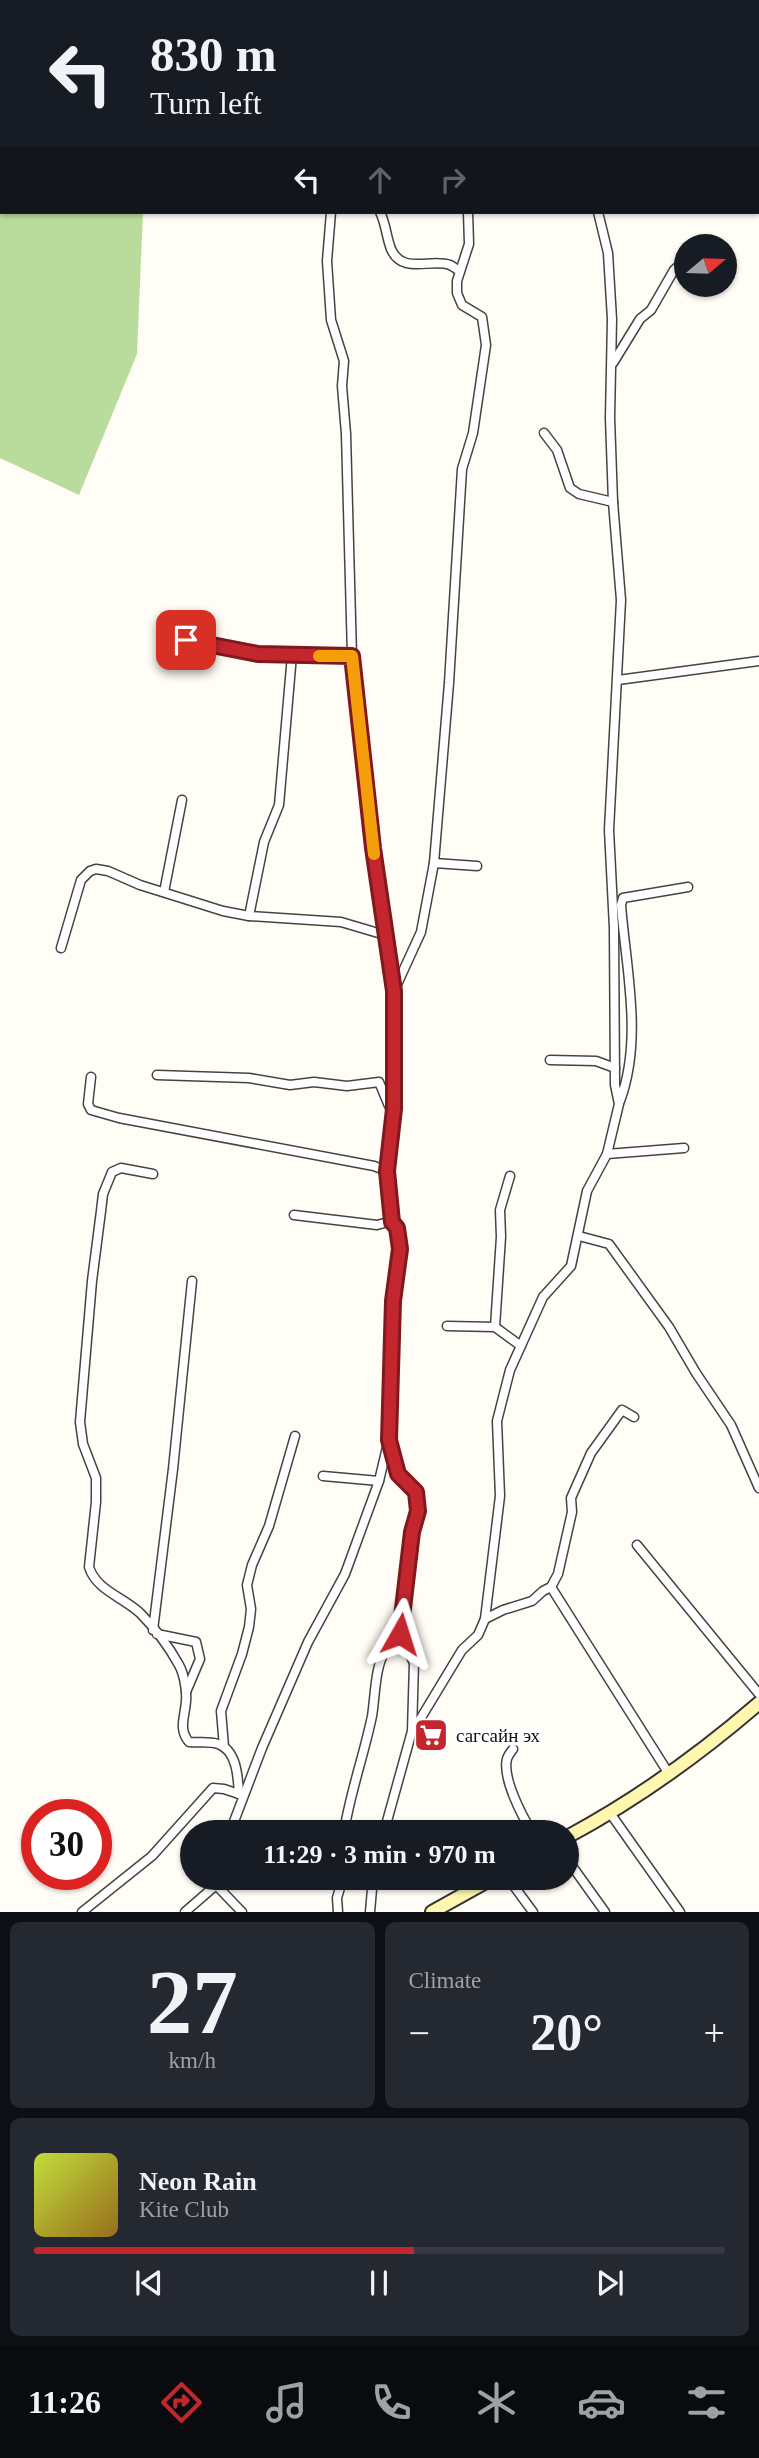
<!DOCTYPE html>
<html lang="en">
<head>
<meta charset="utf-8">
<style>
	body { margin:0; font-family:Georgia,serif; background:#242831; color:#f1f3f6; height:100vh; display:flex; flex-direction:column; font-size:26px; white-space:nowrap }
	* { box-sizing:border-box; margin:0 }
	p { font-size:23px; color:#9ea1a6 }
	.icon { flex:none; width:38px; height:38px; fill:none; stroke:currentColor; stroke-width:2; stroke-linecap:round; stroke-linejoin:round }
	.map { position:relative; height:1912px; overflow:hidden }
	.panel { display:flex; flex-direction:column; gap:10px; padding:10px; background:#0d0f14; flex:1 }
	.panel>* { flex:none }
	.banner { position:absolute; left:0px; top:0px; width:760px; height:214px; box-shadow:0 2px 5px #0004; background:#171b24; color:#f1f3f6; overflow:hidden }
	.needle { width:46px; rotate:71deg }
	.tools { position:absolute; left:674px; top:234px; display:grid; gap:14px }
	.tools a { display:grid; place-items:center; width:63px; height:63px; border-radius:50%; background:#171b24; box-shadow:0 2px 5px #0004; font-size:35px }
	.speed { position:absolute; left:21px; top:1799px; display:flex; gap:14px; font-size:35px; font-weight:700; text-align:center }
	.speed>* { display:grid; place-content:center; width:91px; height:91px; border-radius:50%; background:#171b24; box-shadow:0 2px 5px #0004; line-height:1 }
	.speed .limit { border:10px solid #d22; background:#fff; color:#111 }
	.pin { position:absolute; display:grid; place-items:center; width:60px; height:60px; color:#fff; margin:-30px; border-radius:14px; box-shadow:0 4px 10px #0006 }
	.me { position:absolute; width:77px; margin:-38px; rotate:6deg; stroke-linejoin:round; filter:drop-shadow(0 0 5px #0008) }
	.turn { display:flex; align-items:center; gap:24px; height:147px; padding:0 35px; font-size:32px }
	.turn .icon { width:91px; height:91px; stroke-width:2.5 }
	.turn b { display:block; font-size:49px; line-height:60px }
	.lanes { display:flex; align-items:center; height:66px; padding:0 35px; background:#0003; justify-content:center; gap:35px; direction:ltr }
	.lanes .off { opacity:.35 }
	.big { font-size:52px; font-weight:600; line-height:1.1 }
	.panel .widget { flex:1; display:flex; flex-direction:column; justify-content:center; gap:10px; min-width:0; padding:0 24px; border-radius:10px; background:#242831 }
	.panel .dial { align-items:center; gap:0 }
	.dial b { font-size:91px; line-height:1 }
	.song { display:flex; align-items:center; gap:21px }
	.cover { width:84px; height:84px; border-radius:10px; background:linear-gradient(135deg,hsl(70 70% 55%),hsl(40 70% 35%)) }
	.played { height:7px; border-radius:4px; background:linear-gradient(90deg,#c4262e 55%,#363941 55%) }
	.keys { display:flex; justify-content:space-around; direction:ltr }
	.heat { display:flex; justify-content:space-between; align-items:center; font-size:38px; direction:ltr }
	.panel .tiles { flex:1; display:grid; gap:10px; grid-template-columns:1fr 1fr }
	.widget:last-child { grid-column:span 2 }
	.trip { position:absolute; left:180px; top:1820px; width:399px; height:70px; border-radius:35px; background:#171b24; box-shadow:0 2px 5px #0004; font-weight:600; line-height:70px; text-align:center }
	.dock { display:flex; height:112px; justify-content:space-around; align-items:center; background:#090b0e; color:#9ea1a6 }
	.dock .icon { width:49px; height:49px }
	.dock .active { color:#c4262e }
	.dock b { font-size:32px; color:#f1f3f6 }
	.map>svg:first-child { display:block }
</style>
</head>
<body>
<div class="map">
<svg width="759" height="1912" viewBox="0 0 759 1912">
	<rect width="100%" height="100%" fill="#fffdf5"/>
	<path fill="#b9dc9c" d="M0,0H190L189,2H2V212H143L137,354L79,495L0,458Z"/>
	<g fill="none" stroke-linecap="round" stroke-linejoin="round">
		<g stroke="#444" stroke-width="11">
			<g id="street">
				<path d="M570,0V2"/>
				<path d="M359,2V0"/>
				<path d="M440,2L441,0"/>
				<path d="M331,212L327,261L331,320L344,361L342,386L346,434L352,656L373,848L394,991V1109L387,1171L392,1221L397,1228L400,1249L393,1301L389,1441L398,1474L416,1492L418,1512L412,1532L400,1634L414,1663L412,1731L384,1832"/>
				<path d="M380,212C386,224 386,236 391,249C402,275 431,258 450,265C454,267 456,269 460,271"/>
				<path d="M699,247L705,241"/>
				<path d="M613,363L640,319L651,310L674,270L686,259"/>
				<path d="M544,433L557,450L570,488L579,494L613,502"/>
				<path d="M186,640L233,650L292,655"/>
				<path d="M618,680L759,661"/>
				<path d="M434,863L477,866"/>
				<path d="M164,892L182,800"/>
				<path d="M249,916L264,842L279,805L292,655L352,656"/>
				<path d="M61,948L81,880L90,871L96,869L108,871L140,885L223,911L249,916L341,922L385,935"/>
				<path d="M394,991L421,932L434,863L449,683L462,469L473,433L486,345L482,317L462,305L457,293V281L469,244L468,212"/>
				<path d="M550,1060L596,1061L615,1068"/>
				<path d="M157,1075L249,1078L290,1085L314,1082L347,1086L379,1082L389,1106L394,1109"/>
				<path d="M91,1077L88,1104L91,1110L119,1118L374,1166L387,1171"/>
				<path d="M620,1101C643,1039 626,969 621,905L623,898L688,887"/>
				<path d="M607,1154L684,1148"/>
				<path d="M153,1174L121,1168L112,1172L103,1194L101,1211L92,1281L80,1422L83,1444L96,1478V1502L89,1567C96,1590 123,1597 140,1613C154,1627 169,1647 179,1665C184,1674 187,1691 186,1701C185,1717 178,1729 189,1742C199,1743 209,1741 218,1744C237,1750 238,1778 239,1794"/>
				<path d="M294,1215L377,1225L392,1221"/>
				<path d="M579,1236L609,1244L669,1327L696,1373L731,1425L759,1488"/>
				<path d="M447,1326L495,1327L521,1346"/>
				<path d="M495,1327L501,1237L500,1210L510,1176"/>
				<path d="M323,1476L379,1481"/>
				<path d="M637,1545L759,1694"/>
				<path d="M551,1587L558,1574L572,1512L571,1498L591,1453L622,1410L634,1417"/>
				<path d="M485,1619L503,1610L532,1601L543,1591L551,1587L669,1774"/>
				<path d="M153,1630L173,1469L192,1281"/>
				<path d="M157,1634L196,1642L200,1659L186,1692"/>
				<path d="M413,1731L462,1650L478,1635L485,1619L500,1496L497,1421L510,1370L543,1297L571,1266L587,1191L607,1154L619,1104L615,1085L614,928L609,830L621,600L613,502L610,418L612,319L608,253L598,212"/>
				<path d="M224,1747L221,1711L242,1654L249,1627L251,1609L247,1585L252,1565L269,1526L295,1436"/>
				<path d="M513,1749C511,1752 508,1755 507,1759C502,1778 522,1816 532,1832"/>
				<path d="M610,1813L680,1912"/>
				<path d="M230,1832L262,1748L308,1642L345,1574L379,1481L388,1443"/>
				<path d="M344,1832C350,1793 364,1755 372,1716C375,1699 375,1665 385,1652C390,1646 397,1644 404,1644"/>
				<path d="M567,1859L605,1912"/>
				<path d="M508,1878L533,1912"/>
				<path d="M216,1885L242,1912"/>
				<path d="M82,1912L152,1856L213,1788L224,1789L242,1795"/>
				<path d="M185,1912L216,1885L217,1878"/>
				<path d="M338,1912L337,1898L343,1878"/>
				<path d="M370,1912L373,1878"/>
			</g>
		</g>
		<g stroke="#333" stroke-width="16">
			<g id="secondary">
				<path d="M567,1837C636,1800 700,1754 759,1703"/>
				<path d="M432,1912L493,1878"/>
			</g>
		</g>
		<use href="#street" stroke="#fff" stroke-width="8"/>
		<use href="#secondary" stroke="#fff6b0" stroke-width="12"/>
	</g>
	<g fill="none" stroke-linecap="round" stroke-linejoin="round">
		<g stroke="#7f191e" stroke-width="18">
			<path id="route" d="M186,640L258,654L352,656L373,848L394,991V1109L387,1171L392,1222L397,1228L400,1249L393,1301L389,1440L398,1474L416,1492L418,1511L412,1532L400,1634"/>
		</g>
		<use href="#route" stroke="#c4262e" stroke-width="12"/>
		<path stroke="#f59e0b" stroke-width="12" d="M319,656H352L374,854"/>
	</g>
	<defs>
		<g id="supermarket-square" transform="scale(1.75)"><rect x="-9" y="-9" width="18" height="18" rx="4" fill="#c4262e" stroke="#fff"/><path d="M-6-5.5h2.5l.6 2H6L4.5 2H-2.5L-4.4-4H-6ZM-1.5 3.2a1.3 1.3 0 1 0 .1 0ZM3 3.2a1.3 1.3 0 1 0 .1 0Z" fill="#fff"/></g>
	</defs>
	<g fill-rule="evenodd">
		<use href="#supermarket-square" x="431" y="1735"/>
	</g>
	<g text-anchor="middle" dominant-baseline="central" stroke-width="7" stroke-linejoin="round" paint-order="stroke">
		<g font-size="19" fill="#111" stroke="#fff" text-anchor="start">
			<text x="456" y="1735">сагсайн эх</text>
		</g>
	</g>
</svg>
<div class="tools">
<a><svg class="needle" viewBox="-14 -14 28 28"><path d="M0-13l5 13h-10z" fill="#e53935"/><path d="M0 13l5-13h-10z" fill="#9ea1a6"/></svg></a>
</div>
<div class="speed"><div class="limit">30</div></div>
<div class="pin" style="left:186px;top:640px;background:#d93025"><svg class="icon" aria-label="arrive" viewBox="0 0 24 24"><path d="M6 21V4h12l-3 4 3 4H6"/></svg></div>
<svg class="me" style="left:400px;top:1634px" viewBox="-20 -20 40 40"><path d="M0-17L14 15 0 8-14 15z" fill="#c4262e" stroke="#fff" stroke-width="4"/></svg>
<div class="trip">11:29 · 3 min · 970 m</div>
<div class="banner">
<div class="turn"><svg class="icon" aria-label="left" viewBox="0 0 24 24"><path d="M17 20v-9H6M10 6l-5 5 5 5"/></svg><div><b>830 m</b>Turn left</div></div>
<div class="lanes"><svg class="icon" aria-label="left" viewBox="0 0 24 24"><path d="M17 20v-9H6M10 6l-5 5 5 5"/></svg><svg class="icon off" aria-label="ahead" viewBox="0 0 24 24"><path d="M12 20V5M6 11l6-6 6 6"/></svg><svg class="icon off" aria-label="right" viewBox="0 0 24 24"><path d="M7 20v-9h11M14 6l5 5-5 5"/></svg></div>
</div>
</div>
<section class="panel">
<div class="tiles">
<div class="widget dial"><b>27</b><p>km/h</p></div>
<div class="widget"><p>Climate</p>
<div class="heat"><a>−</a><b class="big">20°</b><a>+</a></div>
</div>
<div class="widget">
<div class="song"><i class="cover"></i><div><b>Neon Rain</b><p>Kite Club</p></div></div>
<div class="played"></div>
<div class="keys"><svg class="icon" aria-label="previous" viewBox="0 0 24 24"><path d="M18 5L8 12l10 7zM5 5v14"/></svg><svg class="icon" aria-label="pause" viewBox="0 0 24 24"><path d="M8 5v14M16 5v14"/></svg><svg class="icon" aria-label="next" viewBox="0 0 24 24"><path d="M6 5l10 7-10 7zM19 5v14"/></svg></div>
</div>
</div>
</section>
<nav class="dock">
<b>11:26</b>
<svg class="icon active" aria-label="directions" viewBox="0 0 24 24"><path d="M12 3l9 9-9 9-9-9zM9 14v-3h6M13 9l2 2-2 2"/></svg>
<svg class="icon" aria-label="music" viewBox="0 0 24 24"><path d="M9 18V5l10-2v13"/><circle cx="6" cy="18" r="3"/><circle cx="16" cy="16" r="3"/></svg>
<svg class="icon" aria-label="phone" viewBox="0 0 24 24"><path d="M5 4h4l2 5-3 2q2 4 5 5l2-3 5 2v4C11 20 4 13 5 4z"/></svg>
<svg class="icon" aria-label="climate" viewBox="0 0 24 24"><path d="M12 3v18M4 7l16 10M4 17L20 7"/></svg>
<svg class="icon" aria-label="car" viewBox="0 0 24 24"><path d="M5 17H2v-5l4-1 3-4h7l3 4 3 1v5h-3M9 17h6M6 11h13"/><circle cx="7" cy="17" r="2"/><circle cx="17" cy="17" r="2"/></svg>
<svg class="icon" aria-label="filters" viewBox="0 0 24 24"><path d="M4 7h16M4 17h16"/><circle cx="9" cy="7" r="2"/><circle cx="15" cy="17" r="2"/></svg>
</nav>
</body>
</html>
